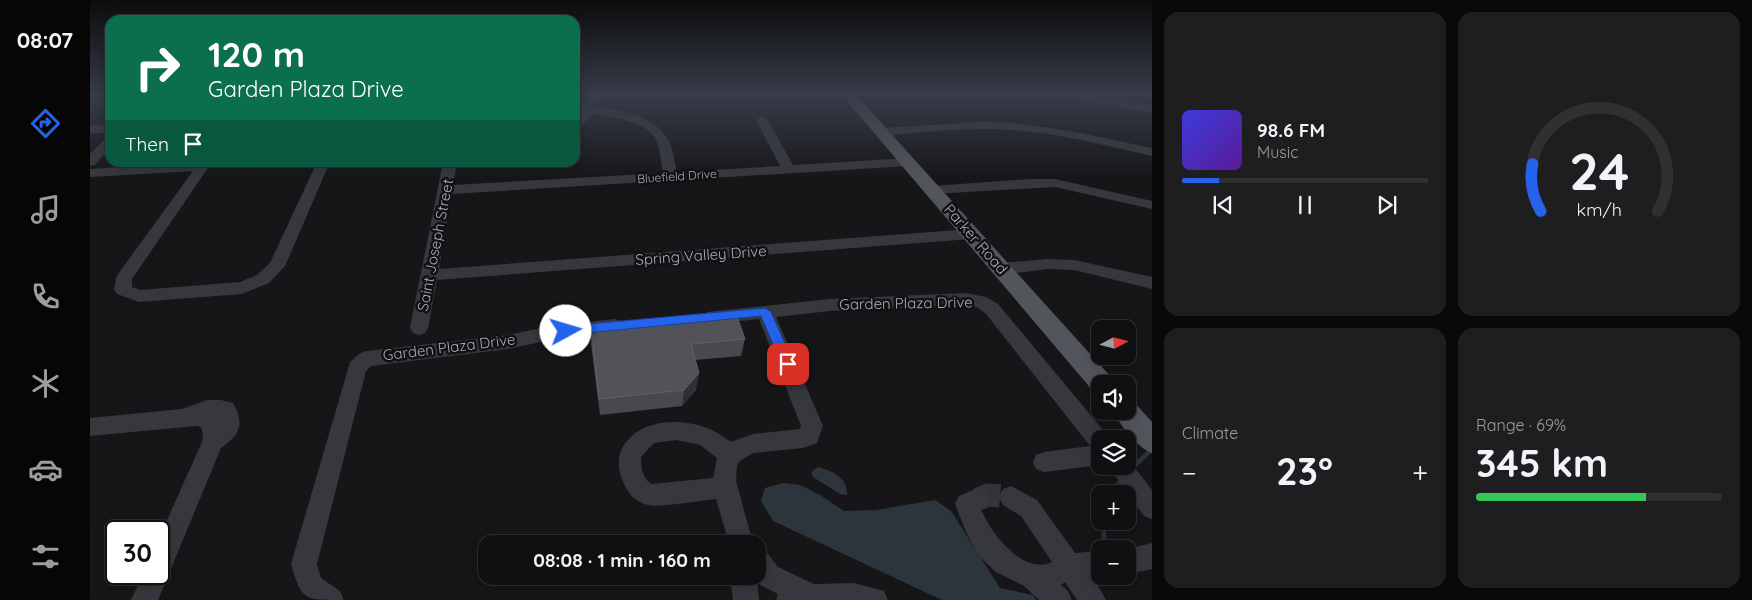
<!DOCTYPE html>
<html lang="en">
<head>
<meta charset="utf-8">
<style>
	body { margin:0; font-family:Quicksand,sans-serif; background:#1e1e20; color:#f1f3f6; height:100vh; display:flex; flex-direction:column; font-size:19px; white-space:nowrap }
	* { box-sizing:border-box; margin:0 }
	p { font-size:16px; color:#9c9d9f }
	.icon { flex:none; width:28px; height:28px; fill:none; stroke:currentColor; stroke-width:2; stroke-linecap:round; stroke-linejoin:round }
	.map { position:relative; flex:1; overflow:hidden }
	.drawer { display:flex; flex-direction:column; gap:12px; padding:12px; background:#09090a; width:600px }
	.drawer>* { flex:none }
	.guide { position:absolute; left:15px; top:15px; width:475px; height:152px; border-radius:15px; box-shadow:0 2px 12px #0003,0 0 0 1px #303032; background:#0b6e4f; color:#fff; overflow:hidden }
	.needle { width:32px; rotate:83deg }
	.buttons { position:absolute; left:1001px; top:320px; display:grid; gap:10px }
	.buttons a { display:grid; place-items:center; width:45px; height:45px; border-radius:10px; background:#101012; box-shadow:0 2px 12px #0003,0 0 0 1px #303032; font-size:25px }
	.speed { position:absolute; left:15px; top:520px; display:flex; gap:10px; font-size:25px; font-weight:700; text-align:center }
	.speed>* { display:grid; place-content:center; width:65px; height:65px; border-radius:50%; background:#101012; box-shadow:0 2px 12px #0003,0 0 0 1px #303032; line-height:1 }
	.speed .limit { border:2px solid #111; border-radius:8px; background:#fff; color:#111 }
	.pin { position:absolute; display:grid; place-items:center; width:42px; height:42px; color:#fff; margin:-21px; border-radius:10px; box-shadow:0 2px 8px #0006 }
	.me { position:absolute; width:55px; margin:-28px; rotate:84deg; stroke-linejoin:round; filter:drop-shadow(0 0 4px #0008) }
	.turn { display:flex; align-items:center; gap:18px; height:105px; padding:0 20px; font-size:22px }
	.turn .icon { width:65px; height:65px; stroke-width:2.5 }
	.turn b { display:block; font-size:35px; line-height:42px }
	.then { display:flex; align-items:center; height:48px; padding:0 20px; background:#0003; gap:10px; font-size:19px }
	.big { font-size:38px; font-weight:700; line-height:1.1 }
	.drawer .widget { flex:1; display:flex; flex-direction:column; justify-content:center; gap:8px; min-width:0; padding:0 18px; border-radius:15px; background:#1e1e20 }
	.drawer .dial { align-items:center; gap:0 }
	.dial svg { height:130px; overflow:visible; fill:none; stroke:#303032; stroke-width:7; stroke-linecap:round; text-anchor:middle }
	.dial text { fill:#f1f3f6; stroke:none }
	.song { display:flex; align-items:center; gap:15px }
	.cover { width:60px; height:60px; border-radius:8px; background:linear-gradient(135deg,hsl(240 70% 55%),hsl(270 70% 35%)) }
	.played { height:5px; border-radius:2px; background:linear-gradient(90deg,#2563eb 15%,#303032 15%) }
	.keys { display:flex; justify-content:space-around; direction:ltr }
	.heat { display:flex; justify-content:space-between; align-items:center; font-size:28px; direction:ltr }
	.charge { height:8px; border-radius:4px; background:linear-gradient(90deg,#34c759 69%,#303032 0) }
	.drawer .tiles { flex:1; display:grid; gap:12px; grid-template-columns:repeat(2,1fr) }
	.trip { position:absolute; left:388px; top:535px; width:288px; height:50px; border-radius:15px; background:#101012; box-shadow:0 2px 12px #0003,0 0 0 1px #303032; font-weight:700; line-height:50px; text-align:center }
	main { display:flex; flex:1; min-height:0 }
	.dock { display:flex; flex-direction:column; width:90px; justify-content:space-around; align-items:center; background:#060607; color:#9c9d9f }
	.dock .icon { width:35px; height:35px }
	.dock .current { color:#2563eb }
	.dock b { font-size:22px; color:#f1f3f6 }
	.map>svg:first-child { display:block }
</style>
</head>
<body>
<main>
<nav class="dock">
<b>08:07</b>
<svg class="icon current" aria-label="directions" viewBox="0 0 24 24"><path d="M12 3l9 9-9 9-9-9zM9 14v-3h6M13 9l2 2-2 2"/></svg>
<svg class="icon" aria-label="music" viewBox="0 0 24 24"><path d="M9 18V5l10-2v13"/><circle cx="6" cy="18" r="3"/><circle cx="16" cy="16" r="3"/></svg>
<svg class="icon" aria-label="phone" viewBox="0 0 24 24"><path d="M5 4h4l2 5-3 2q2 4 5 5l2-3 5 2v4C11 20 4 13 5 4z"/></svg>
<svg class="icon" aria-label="climate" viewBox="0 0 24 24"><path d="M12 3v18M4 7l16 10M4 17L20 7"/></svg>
<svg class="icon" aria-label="car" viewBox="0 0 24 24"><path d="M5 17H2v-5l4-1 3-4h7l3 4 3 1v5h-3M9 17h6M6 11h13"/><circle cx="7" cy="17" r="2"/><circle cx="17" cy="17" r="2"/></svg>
<svg class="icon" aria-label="filters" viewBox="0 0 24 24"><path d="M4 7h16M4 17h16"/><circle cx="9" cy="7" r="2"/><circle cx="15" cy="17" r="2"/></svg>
</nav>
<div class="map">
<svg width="1062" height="600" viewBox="0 0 1062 600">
	<rect width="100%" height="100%" fill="#161618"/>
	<g fill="#2c353c">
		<path d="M728,467C743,471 757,477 757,495L750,494L723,477L721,472Z"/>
		<path d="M693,483L710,485L730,495L754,511L786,510L845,500L861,511L910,588L943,595L946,600H852L683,521L671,501L675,488Z"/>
	</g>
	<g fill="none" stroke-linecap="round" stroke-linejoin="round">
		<g stroke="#2c353c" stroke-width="4.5">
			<path d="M1042,468L1061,450"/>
			<path d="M1021,494L1031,480"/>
			<path d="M1013,521L1014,537"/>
		</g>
		<path stroke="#333438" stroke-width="23" stroke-dasharray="23 11" stroke-linecap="butt" d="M888,499L898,495L921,497"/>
		<g fill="#37383d" fill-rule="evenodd">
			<path d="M501,95H513L502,106C526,110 563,114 577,138C583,147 584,161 587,172L690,166L666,120L672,116L678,120L703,165L819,158L826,162L819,166L361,194L349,269L881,229L886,231L889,234L886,237L881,239L347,280L338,328L335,333L329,335L323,333L320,328L353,162H367L363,185L573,173C571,162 570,148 565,138C554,121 522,117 504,113L489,129L485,130V119L493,111L485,109V103L491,104Z"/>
			<path d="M978,95H1002L1062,105V113L984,98Z"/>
			<path d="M890,122C949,122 1004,136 1062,148V156C1016,146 970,133 922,130C879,127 835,132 792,136L786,132L792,128Z"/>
			<path d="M20,124V132L0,134V126Z"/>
			<path d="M20,137V148L5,165L0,166V154L16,138Z"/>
			<path d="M105,162H122L42,279V287L50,290L150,282L167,275L180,263L227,162H240L195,266L179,283L152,294L49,302L27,294L24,290L26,278L28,274L103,171L0,177V169Z"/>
			<path d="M940,179H965L1062,201V209L965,187L843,194L838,193L836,190L838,187L843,186Z"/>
			<path d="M958,259L984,260L1062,277V289L984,270L958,269L911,275L905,273L903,269L905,265L911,263Z"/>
			<path d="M876,293L896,297L908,304L1018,436L1019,439H1010V465L954,472L946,469L943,462L946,455L954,452L1000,446L896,314L887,307L876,305L740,311L686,317L733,426L727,443L713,448L663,453L650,461L647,465L646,481L661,536V544H637V536L626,499C613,500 569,508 558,505C546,502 539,495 534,484C527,469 526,454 537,441C556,418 595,418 622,430C628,433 635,438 641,442L663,434L710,429L711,426L669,319L623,324L617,322L614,317L617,312L740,299ZM586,440L610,445L627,458L623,478L561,484C552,477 551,468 551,457L564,443Z"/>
			<path d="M525,319L531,321L534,326L531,331L525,333L460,340L418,349L281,366L276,371L227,564L231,578L250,591L254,600C212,600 212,600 201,564L260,362L269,354L276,351L418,335L460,326Z"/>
			<path d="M117,400H131L143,403C155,424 150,435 131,448L68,600H41L53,574H69V538L112,442L113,435L111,427L106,426L0,436V418L92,409Z"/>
			<path d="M1038,459L1062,490V519L1054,516L1018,466H1038Z"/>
			<path d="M921,486L947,500L985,553L1010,551L1011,576L1003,577L1016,600H987L975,582L971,585L978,591L982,600H949L934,586L906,572L889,556L876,532L865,504L869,496L888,488L896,491L900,499L896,507L891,509C900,532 933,576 962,562L931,516L913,505L909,497L913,489Z"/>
			<path d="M1062,543V569L1038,574L1037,549Z"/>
			<path d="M666,546L675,550L688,567L724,584L764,583L794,591L798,600H686L688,594L670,585L667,581L669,600H643L640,576H666Z"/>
		</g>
		<g fill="#53555c" fill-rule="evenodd">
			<path d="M752,95H766L1021,377L1024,384H1010V393L1003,391Z"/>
			<path d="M1038,401L1045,403L1062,422V453C1046,447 1031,426 1023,411H1038Z"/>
		</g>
	</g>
	<path fill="#47494d" d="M501,327L655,339L651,356L605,360L606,390L592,406L510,415L501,344Z"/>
	<path fill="#2f3033" d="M609,373L606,390L592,406L594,390Z"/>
	<path fill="#525359" stroke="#5f6168" d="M646,314L655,339L601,344L609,373L594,390L509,399L501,327Z"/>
	<linearGradient id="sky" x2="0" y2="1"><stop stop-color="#0c0c0d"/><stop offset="0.53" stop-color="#363c48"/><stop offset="1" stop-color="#363c48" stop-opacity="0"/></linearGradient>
	<rect width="1062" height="179" fill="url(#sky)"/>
	<path fill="#2563eb" stroke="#184099" d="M675,308L681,312L704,364L702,368H693L671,316L476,335L470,331L476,326Z"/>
	<g text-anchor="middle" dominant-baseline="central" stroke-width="5" stroke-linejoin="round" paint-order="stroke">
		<g font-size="12" fill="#a8adb8" stroke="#111113">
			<text transform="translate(587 176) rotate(-4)">Bluefield Drive</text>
		</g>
		<g font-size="15" fill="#a8adb8" stroke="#111113">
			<text transform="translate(886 239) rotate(49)">Parker Road</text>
			<text transform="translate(345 245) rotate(-79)">Saint Joseph Street</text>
			<text transform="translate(611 255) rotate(-4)">Spring Valley Drive</text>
			<text transform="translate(816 303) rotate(-1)">Garden Plaza Drive</text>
			<text transform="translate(359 347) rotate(-7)">Garden Plaza Drive</text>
		</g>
	</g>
</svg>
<div class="buttons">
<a><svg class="needle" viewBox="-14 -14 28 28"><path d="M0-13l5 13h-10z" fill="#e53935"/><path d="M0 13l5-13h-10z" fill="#9c9d9f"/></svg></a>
<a><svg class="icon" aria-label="sound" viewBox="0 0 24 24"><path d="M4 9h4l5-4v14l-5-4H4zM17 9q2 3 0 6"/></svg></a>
<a><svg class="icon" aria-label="layers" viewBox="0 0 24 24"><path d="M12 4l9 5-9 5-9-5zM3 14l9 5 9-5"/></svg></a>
<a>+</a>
<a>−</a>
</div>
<div class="speed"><div class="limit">30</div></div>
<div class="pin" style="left:698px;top:364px;background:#d93025"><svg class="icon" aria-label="arrive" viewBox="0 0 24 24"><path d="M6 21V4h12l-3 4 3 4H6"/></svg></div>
<svg class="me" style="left:476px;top:331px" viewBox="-20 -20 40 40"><circle r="19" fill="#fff"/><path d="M0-13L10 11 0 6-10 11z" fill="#2563eb"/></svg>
<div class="trip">08:08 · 1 min · 160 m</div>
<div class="guide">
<div class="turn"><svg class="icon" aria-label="right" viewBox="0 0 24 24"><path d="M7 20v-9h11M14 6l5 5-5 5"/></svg><div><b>120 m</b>Garden Plaza Drive</div></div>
<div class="then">Then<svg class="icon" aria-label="arrive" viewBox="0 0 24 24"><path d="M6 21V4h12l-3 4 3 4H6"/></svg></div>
</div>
</div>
<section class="drawer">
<div class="tiles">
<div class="widget">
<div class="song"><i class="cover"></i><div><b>98.6 FM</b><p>Music</p></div></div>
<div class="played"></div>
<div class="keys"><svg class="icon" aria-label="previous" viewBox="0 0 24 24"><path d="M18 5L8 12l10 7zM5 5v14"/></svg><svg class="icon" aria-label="pause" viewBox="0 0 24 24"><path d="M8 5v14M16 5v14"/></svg><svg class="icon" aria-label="next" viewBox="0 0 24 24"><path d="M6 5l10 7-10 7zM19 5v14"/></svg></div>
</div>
<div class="widget dial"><svg viewBox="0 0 100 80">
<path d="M14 69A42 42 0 1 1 86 69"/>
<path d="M14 69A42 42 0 0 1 9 40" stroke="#2563eb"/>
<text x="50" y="56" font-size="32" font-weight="700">24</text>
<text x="50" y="72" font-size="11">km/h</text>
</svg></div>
<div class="widget"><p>Climate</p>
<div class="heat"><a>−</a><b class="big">23°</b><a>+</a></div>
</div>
<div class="widget"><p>Range · 69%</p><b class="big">345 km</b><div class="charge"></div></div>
</div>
</section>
</main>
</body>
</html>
